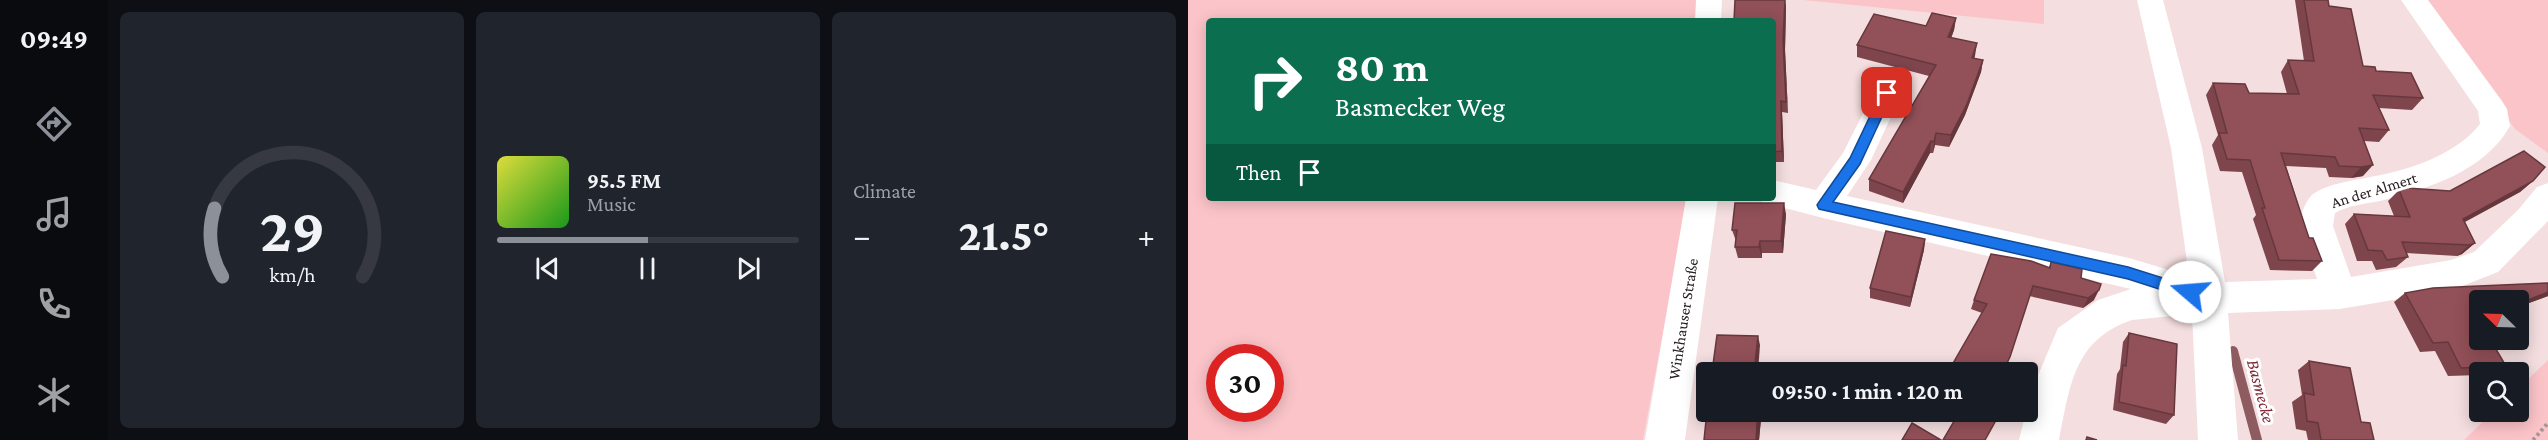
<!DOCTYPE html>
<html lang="en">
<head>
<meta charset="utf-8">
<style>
	body { margin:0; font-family:"Crimson Pro",serif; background:#20242c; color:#f1f3f6; height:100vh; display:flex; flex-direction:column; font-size:22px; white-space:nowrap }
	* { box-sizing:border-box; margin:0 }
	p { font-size:20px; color:#9ea1a6 }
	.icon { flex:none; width:33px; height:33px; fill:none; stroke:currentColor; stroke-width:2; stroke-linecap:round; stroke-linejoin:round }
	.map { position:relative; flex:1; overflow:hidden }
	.sheet { display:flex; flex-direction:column; gap:12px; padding:12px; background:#0d0f14; width:1080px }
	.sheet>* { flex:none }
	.guide { position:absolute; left:18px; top:18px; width:570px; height:183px; border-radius:6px; box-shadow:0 3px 15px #0003; background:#0b6e4f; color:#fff; overflow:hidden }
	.needle { width:39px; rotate:293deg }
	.fabs { position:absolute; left:1281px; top:290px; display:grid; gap:12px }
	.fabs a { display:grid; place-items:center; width:60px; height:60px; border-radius:6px; background:#171b24; box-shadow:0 3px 15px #0003; font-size:30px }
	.speed { position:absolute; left:18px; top:344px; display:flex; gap:12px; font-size:30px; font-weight:700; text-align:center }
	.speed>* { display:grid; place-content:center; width:78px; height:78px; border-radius:50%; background:#171b24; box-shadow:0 3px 15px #0003; line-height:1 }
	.speed .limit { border:9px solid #d22; background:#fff; color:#111 }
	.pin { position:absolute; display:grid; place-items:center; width:51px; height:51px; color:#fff; margin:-26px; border-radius:12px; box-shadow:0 3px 9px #0006 }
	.me { position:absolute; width:66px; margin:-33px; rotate:288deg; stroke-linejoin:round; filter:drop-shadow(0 0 4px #0008) }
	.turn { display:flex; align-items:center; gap:21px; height:126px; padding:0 30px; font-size:27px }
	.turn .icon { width:78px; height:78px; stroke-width:2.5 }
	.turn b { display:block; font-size:42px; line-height:51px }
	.then { display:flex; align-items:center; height:57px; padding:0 30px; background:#0003; gap:12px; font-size:22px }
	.big { font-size:45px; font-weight:700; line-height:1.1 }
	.sheet .card { flex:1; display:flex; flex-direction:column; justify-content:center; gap:9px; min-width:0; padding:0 21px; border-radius:9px; background:#20242c }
	.sheet .dial { align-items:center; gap:0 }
	.dial svg { height:156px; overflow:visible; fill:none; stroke:#363941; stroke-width:7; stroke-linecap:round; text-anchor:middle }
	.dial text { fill:#f1f3f6; stroke:none }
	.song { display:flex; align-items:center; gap:18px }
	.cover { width:72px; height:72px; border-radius:9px; background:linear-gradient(135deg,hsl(60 70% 55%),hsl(120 70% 35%)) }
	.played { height:6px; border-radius:3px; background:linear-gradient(90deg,#8c9099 50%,#363941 50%) }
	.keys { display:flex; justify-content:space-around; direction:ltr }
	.heat { display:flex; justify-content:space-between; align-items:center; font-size:33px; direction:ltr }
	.sheet .tiles { flex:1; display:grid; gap:12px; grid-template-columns:repeat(3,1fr) }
	.trip { position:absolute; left:508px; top:362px; width:342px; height:60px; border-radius:6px; background:#171b24; box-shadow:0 3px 15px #0003; font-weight:700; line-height:60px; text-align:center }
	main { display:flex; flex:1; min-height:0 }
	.dock { display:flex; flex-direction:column; width:108px; justify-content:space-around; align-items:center; background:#090b0e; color:#9ea1a6 }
	.dock .icon { width:42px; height:42px }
	.dock .active { color:#8c9099 }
	.dock b { font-size:27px; color:#f1f3f6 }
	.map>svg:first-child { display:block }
</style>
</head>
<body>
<main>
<nav class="dock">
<b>09:49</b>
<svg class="icon active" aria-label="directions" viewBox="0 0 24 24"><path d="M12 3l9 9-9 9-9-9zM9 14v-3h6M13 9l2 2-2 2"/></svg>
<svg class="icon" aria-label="music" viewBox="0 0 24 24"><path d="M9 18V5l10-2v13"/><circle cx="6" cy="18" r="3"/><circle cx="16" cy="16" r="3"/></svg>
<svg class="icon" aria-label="phone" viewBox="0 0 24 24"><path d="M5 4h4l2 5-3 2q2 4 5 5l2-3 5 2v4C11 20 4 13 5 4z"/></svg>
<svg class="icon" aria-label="climate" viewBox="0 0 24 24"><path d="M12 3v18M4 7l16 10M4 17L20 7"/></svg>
</nav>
<section class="sheet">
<div class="tiles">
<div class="card dial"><svg viewBox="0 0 100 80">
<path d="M14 69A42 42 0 1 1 86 69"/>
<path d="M14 69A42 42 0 0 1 10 34" stroke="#8c9099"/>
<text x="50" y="56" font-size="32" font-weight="700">29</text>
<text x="50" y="72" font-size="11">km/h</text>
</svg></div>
<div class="card">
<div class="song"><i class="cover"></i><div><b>95.5 FM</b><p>Music</p></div></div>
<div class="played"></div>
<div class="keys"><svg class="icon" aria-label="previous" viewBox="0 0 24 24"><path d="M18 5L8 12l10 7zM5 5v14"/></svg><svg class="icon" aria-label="pause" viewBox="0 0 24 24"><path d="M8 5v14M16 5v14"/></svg><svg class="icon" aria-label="next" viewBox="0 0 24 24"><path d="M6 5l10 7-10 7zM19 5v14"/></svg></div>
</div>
<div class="card"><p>Climate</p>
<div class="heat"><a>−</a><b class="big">21.5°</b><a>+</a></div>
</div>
</div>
</section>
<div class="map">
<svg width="1360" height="440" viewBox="0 0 1360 440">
	<rect width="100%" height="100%" fill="#f4dedf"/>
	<g fill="#fbc4c9" fill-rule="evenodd">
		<path d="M0,0H508V21H21V198H500L455,440H0ZM32,357H82V408H32Z"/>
		<path d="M615,0H856V24Z"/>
		<path d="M1235,0H1360V153L1327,129Z"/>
		<path d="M1360,360V440H1276L1306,411H1330L1331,388Z"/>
	</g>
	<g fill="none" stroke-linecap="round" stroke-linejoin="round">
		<path stroke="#8e5b61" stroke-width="10" d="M1045,351L1069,440"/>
		<path stroke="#a69596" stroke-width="4" stroke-dasharray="3 3" stroke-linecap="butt" d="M1345,440L1360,423"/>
		<g fill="#fff" fill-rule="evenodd">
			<path d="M508,0H534L533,21H507Z"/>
			<path d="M949,0H975L1014,148L1037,282L1129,279C1125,265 1111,236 1112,223C1113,213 1118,200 1125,194C1141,183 1164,181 1182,177C1219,171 1268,155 1292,124L1290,111L1213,0H1240L1314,101L1319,109L1322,126C1297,171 1240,189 1192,201C1177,204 1161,205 1147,213L1145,226L1163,277L1263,260L1286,252L1330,210L1349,187L1360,183V221L1310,272L1264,290L1152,309L1040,313L1050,440H1010L1004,314L944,320C885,340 882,387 871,440H831L843,392L870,328L910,300L943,289L635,218L574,202L572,198H585V180L628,190L655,153L689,86L699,83L709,86L714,93L683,160L659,196L941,258L1001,276L983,148Z"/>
			<path d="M498,198H530L497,440H457Z"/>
		</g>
	</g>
	<g fill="#7e454c">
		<path d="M1107,0H1140L1141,6L1175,66L1188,71L1235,98L1224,110L1191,108L1201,130L1191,142L1176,141L1175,176L1163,178L1141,177L1138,168L1098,166L1121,238L1134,261L1124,271L1082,270L1065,219L1068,215L1054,172L1032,171L1024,145L1030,135L1018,95L1025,83L1061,93L1099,94L1093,72L1100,60L1116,61Z"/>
		<path d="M598,6L597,50L600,113L594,112L596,162H585V21Z"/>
		<path d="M768,18L766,30L763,38L787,56L786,58L795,60L793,72L777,115L761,147L747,145L745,153H742L715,203L681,191V179L741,76L669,57V45Z"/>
		<path d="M1345,181L1332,192L1277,222L1287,243L1274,254L1269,256L1218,253L1220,257L1208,267L1188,270L1184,261H1169L1157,224L1166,214L1206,216L1200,201L1211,190L1262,191Z"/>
		<path d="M598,214L595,253H574V258H550L547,247L548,241L544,230Z"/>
		<path d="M737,239L736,250L722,307L682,298V288Z"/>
		<path d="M863,262L893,278L906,300L895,308L841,296L819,366L794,313L783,309L786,300L861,267Z"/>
		<path d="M1217,293L1360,296L1330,307V300H1292V339L1318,366L1308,372H1292V375L1260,376L1247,351L1232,352L1206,302Z"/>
		<path d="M941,333L986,415L978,424L925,410L929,374L932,369L935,342Z"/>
		<path d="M1121,361L1173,422L1186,440H1120L1118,431L1108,429L1104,402L1114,395L1110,370Z"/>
		<path d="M519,411H579L578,419H573L571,440H516Z"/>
	</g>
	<g fill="#66383e">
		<path d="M597,0L598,6L597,50L600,113L595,40Z"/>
		<path d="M768,18L766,30L759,49L760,37Z"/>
		<path d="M789,43L787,56L782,70L784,58Z"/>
		<path d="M795,60L793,72L777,115L761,147L763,135Z"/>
		<path d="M593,101L594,112L596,162L594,151Z"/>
		<path d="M748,133L747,145L745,153L746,142Z"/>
		<path d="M743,141L742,153L715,203V192Z"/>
		<path d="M1185,165L1175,176L1163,178L1173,167Z"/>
		<path d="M1345,181L1332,192L1263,229L1275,219Z"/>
		<path d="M596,203L598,214L595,253L593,241Z"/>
		<path d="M737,239L736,250L722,307L723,297Z"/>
		<path d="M572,241L574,253V258L571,247Z"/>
		<path d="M1287,243L1274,254L1269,256L1281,245Z"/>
		<path d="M911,290L906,300L895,308L900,298Z"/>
		<path d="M1360,292V296L1330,307V304Z"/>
		<path d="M570,336L572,345L570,372H566Z"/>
		<path d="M570,411L573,419L571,440H568Z"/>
		<path d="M576,411H579L578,419Z"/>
	</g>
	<g fill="#925058" stroke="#66383e" stroke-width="1.5">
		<path d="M547,0H597L595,40L598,102L593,101L594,151L585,152V21H546Z"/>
		<path d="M1116,0H1140L1141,6L1163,9L1175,66L1187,67L1188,71L1223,73L1235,98L1185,95L1201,130L1171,128L1185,165L1173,167L1151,166L1147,157L1093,153L1121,238H1125L1134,261L1091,260L1074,208H1077L1062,160L1039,159L1031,133H1039L1025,83L1057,84L1061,93L1111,94L1100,60L1126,61Z"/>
		<path d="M744,13L768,18L760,37L789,43L784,58L795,60L779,104L763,135L748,133L746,142L743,141L715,192L681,179L748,65L669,45L686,14L738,26Z"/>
		<path d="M1336,151L1357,167L1345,181L1275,219L1287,243L1281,245L1214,242L1220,257L1199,260L1194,251L1180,250L1166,214L1222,217L1211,190L1219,188L1262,191Z"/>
		<path d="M547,203H596L593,241H572L571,247H547L549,230H544Z"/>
		<path d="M698,231L737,239L723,297L682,288Z"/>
		<path d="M803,254L843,261L862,268L863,262L894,269L893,278L913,284L911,290L900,298L845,286L822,357L814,372H760L799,304L786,300Z"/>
		<path d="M1360,283V292L1330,304V300H1292V339H1302L1318,366L1273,368L1260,342L1245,343L1217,293L1245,288Z"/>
		<path d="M941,333L989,344L986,415L931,402L935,365L938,366Z"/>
		<path d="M529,335L570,336L566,372H524Z"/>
		<path d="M1121,361L1162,368L1173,422L1182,423L1186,440H1133L1130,423L1119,421L1116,393L1126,395Z"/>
		<path d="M519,411H570L568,440H516Z"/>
		<path d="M772,411H788L807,422L797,440H755Z"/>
		<path d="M724,423L753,440H714Z"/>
		<path d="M899,437L909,440H898Z"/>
	</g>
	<path fill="#1a73e8" stroke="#114b97" stroke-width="1.5" d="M699,88L705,93L672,164L645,202L940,267L1007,288L1009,292L1007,297L1002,299L940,279L631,209L629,205L631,202L662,158L693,93Z"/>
	<g text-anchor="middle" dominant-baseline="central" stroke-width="6" stroke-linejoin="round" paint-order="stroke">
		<g font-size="16" fill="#282021" stroke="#fff">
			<text transform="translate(1186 190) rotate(-17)">An der Almert</text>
			<text transform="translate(495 319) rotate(-81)">Winkhauser Straße</text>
		</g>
		<g font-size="18" font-style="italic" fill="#7f2939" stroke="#fff">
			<text transform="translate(1073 391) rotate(75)">Basmecke</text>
		</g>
	</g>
</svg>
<div class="fabs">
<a><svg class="needle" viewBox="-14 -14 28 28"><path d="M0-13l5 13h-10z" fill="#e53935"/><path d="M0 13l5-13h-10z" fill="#9ea1a6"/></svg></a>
<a><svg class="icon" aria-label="search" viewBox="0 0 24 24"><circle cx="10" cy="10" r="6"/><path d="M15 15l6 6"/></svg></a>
</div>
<div class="speed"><div class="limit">30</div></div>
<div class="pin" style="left:699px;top:93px;background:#d93025"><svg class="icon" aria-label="arrive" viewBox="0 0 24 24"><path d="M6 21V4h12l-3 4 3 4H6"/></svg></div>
<svg class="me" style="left:1002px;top:292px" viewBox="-20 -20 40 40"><circle r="19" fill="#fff"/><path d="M0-13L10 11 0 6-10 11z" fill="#1a73e8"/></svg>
<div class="trip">09:50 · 1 min · 120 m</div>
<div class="guide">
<div class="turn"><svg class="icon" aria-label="right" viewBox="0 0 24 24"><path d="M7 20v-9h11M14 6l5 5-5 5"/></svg><div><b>80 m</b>Basmecker Weg</div></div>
<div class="then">Then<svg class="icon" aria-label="arrive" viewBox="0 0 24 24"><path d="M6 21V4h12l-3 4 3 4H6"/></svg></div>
</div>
</div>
</main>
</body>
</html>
